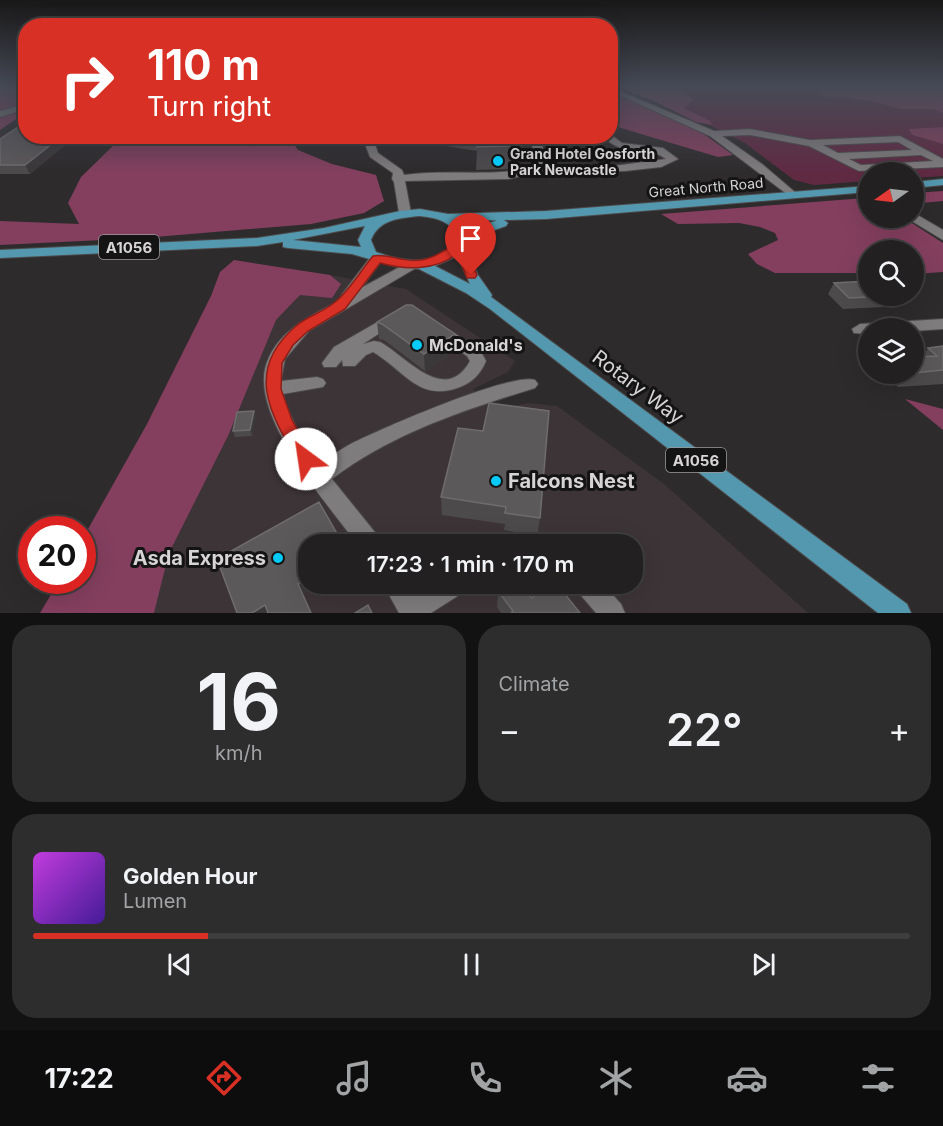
<!DOCTYPE html>
<html lang="en">
<head>
<meta charset="utf-8">
<style>
	body { margin:0; font-family:Inter,sans-serif; background:#2e2d2e; color:#f1f3f6; height:100vh; display:flex; flex-direction:column; font-size:22px; white-space:nowrap }
	* { box-sizing:border-box; margin:0 }
	p { font-size:20px; color:#a2a3a5 }
	.icon { flex:none; width:33px; height:33px; fill:none; stroke:currentColor; stroke-width:2; stroke-linecap:round; stroke-linejoin:round }
	.map { position:relative; height:613px; overflow:hidden }
	.drawer { display:flex; flex-direction:column; gap:12px; padding:12px; background:#131212; flex:1 }
	.drawer>* { flex:none }
	.top-card { position:absolute; left:18px; top:18px; width:600px; height:126px; border-radius:24px; box-shadow:0 6px 24px #0002,0 0 0 2px #3f3e3f; background:#d93025; color:#fff; overflow:hidden }
	.needle { width:39px; rotate:256deg }
	.tools { position:absolute; left:858px; top:162px; display:grid; gap:12px }
	.tools a { display:grid; place-items:center; width:66px; height:66px; border-radius:50%; background:#222021; box-shadow:0 6px 24px #0002,0 0 0 2px #3f3e3f; font-size:30px }
	.speed { position:absolute; left:18px; top:516px; display:flex; gap:12px; font-size:30px; font-weight:700; text-align:center }
	.speed>* { display:grid; place-content:center; width:78px; height:78px; border-radius:50%; background:#222021; box-shadow:0 6px 24px #0002,0 0 0 2px #3f3e3f; line-height:1 }
	.speed .limit { border:9px solid #d22; background:#fff; color:#111 }
	.pin { position:absolute; display:grid; place-items:center; width:51px; height:51px; color:#fff; margin:-62px -26px; border-radius:50% 50% 50% 0; rotate:-45deg; box-shadow:0 0 6px #0007 }
	.pin .icon { rotate:45deg }
	.me { position:absolute; width:66px; margin:-33px; rotate:329deg; stroke-linejoin:round; filter:drop-shadow(0 0 4px #0008) }
	.turn { display:flex; align-items:center; gap:21px; height:126px; padding:0 30px; font-size:27px }
	.turn .icon { width:78px; height:78px; stroke-width:2.5 }
	.turn b { display:block; font-size:42px; line-height:51px }
	.big { font-size:45px; font-weight:600; line-height:1.1 }
	.drawer .tile { flex:1; display:flex; flex-direction:column; justify-content:center; gap:9px; min-width:0; padding:0 21px; border-radius:24px; background:#2e2d2e }
	.drawer .dial { align-items:center; gap:0 }
	.dial b { font-size:78px; line-height:1 }
	.song { display:flex; align-items:center; gap:18px }
	.cover { width:72px; height:72px; border-radius:9px; background:linear-gradient(135deg,hsl(290 70% 55%),hsl(260 70% 35%)) }
	.played { height:6px; border-radius:3px; background:linear-gradient(90deg,#d93025 20%,#3f3e3f 20%) }
	.keys { display:flex; justify-content:space-around; direction:ltr }
	.heat { display:flex; justify-content:space-between; align-items:center; font-size:33px; direction:ltr }
	.drawer .tiles { flex:1; display:grid; gap:12px; grid-template-columns:1fr 1fr }
	.tile:last-child { grid-column:span 2 }
	.trip { position:absolute; left:298px; top:534px; width:345px; height:60px; border-radius:24px; background:#222021; box-shadow:0 6px 24px #0002,0 0 0 2px #3f3e3f; font-weight:600; line-height:60px; text-align:center }
	.tab-bar { display:flex; height:96px; justify-content:space-around; align-items:center; background:#0e0d0d; color:#a2a3a5 }
	.tab-bar .icon { width:42px; height:42px }
	.tab-bar .active { color:#d93025 }
	.tab-bar b { font-size:27px; color:#f1f3f6 }
	.map>svg:first-child { display:block }
</style>
</head>
<body>
<div class="map">
<svg width="943" height="613" viewBox="0 0 943 613">
	<rect width="100%" height="100%" fill="#2e2b2c"/>
	<path fill="#3d3437" fill-rule="evenodd" d="M330,275L406,289L515,361L508,372L473,389L493,410L528,403L557,406L664,484L808,613H154L169,553L228,436L276,320L300,295L340,284ZM309,544H633V584H309Z"/>
	<path fill="#602a43" d="M675,87H943V127L928,129L912,135L943,144V176L914,178V172H868V181L814,185L794,180L745,143L684,112L683,107L694,99Z"/>
	<g fill="#843f5f">
		<path d="M0,87H25V118L16,119L0,130Z"/>
		<path d="M616,87H675L694,99L684,108L710,121L712,125L696,122L654,101Z"/>
		<path d="M815,87H935L943,90V113L933,109H903L865,100L821,96Z"/>
		<path d="M611,91L701,132L733,155L718,157L611,125Z"/>
		<path d="M943,127V144L912,135L909,129Z"/>
		<path d="M122,137H289L298,150L332,164L376,175L384,201L364,213L311,224L143,238L0,245V221L79,224L68,203L81,177Z"/>
		<path d="M943,191V201L921,203L914,213V193Z"/>
		<path d="M865,198L868,199V218H904L943,243V272L914,274V250H868V273H775L757,264L748,254L778,240L775,233L760,227L739,223L678,224L661,214Z"/>
		<path d="M234,260L330,275L341,284L332,298L300,295L276,320L228,436L169,553L154,613H40L59,581L82,580L83,538L147,424L211,296L220,272Z"/>
		<path d="M905,399L943,409V430Z"/>
	</g>
	<g fill="none" stroke-linecap="round" stroke-linejoin="round">
		<g stroke="#4c494a" stroke-width="2">
			<g id="minor">
				<path d="M610,87L714,131L750,129L810,140L900,136L943,159V167L859,171L809,146L750,135L722,136L762,164L796,193V197L792,198L710,136L610,91ZM898,142L912,150L838,153L823,145ZM921,155L933,161L861,165L849,159Z"/>
				<path d="M26,104V109L0,117V111Z"/>
				<path d="M610,134L622,143L663,148L678,159L661,167L625,171L536,173L508,179L405,181L411,213L405,217L399,213L394,182L392,179L393,173L370,157L362,136H372L378,153L402,170L404,175C446,169 489,177 531,168L534,157L531,136H541L544,157L542,167L613,166L666,159C644,143 624,159 603,136H610Z"/>
				<path d="M914,213L943,230V240L910,220L908,218H914Z"/>
				<path d="M377,254L384,258L361,288L409,262L414,261L421,265L309,331L285,359L281,381L317,377L323,379L326,383L323,387L283,394C290,420 304,442 320,464C329,458 338,451 347,446C375,431 511,372 535,380L538,384L535,388C464,410 391,434 332,479L378,536L381,544H357C328,504 247,414 267,362C279,329 314,314 343,299L341,296L343,293L372,255Z"/>
				<path d="M395,312L403,317L400,320L363,344L374,341L380,342C406,356 445,406 470,361L467,356L434,334L432,330L440,325L479,348L486,361C481,373 473,382 460,387C419,403 404,370 373,352L366,355L355,366H343L342,360L336,367H324L322,363L334,347Z"/>
				<path d="M943,319V329L914,331V328H868V334L854,333L852,329L860,324Z"/>
				<path d="M383,584H409L416,594L433,584H467L464,592L431,613H399Z"/>
				<path d="M575,584H603L621,604L625,613H596L578,592Z"/>
			</g>
		</g>
		<g stroke="#4c494a" stroke-width="2">
			<g id="major">
				<path d="M943,179V185L914,188V182Z"/>
				<path d="M868,186V192L546,219L504,220L508,223L506,226L469,239L466,246L478,275L492,295L491,297L907,604L911,613H878L490,309L466,293L419,269L397,267L352,254L288,248L283,247V242L257,246L0,258V250L257,238L324,228L400,211L420,209L448,214L546,211ZM420,216C436,218 449,220 456,235L454,245C431,266 403,262 376,252L371,240C379,219 400,218 420,216ZM498,220L467,231L460,221L499,220ZM365,226L358,240L361,247L293,240ZM457,256L470,284L435,266Z"/>
			</g>
		</g>
		<use href="#minor" fill="#7f7c7d" fill-rule="evenodd"/>
		<use href="#major" fill="#5398ae" fill-rule="evenodd"/>
	</g>
	<g fill="#4d4a4b">
		<path d="M26,136H76L30,174H0V139Z"/>
		<path d="M384,136H528L510,169L476,170L477,151Z"/>
		<path d="M834,283L889,296L883,307L843,309L828,294Z"/>
		<path d="M377,322L455,334L456,351L425,371L384,340L379,339Z"/>
		<path d="M943,346V384L898,387L886,374H914V357H923L928,348Z"/>
		<path d="M254,411L256,417L252,436L235,437L233,431Z"/>
		<path d="M458,428L540,518L537,536L504,530L505,524L442,515L441,497Z"/>
		<path d="M498,591L532,598L580,613H501L497,607Z"/>
	</g>
	<g fill="#3b3839">
		<path d="M62,136H76L30,174L25,165Z"/>
		<path d="M517,136H528L510,169L511,146Z"/>
		<path d="M455,334L456,351L425,371L424,354Z"/>
		<path d="M254,411L256,417L252,436L250,430Z"/>
		<path d="M309,577V584H322L302,595L298,584Z"/>
		<path d="M265,605L268,613H252Z"/>
	</g>
	<g fill="#5c595a" stroke="#6f6c6d" stroke-width="1.5">
		<path d="M26,122V136H62L25,165H0V139Z"/>
		<path d="M484,136H517L511,146L477,147Z"/>
		<path d="M868,281V296H888L849,298L834,283Z"/>
		<path d="M406,305H412L455,334L424,354L382,324L377,322Z"/>
		<path d="M943,346V370L914,373V357L937,356L928,348Z"/>
		<path d="M489,403L549,411L540,518L505,513L506,507L441,497L458,428L483,431Z"/>
		<path d="M254,411L250,430L233,431L237,412Z"/>
		<path d="M319,502L343,544H309V577L298,584L311,613H268L265,605L252,613H237L217,559Z"/>
		<path d="M509,584H521L532,598L551,584H557L580,613H511L513,611L498,591Z"/>
		<path d="M368,605L372,613H355Z"/>
	</g>
	<linearGradient id="sky" x2="0" y2="1"><stop stop-color="#191818"/><stop offset="0.5" stop-color="#464a56"/><stop offset="1" stop-color="#464a56" stop-opacity="0"/></linearGradient>
	<rect width="943" height="173" fill="url(#sky)"/>
	<path fill="#d93025" stroke="#8d1f18" stroke-width="1.5" d="M460,243L466,246L477,275L475,278H467L457,254C435,271 405,270 380,263L345,309L308,331L293,345L282,363L281,389L292,420L315,459L313,465L306,467L300,465C271,415 243,371 296,326C307,316 324,312 335,302C350,290 361,270 373,256C387,253 404,263 421,260C438,258 446,247 460,243Z"/>
	<g fill="#06cbf9" stroke="#151414" stroke-width="2">
		<circle cx="498" cy="161" r="6"/>
		<circle cx="417" cy="345" r="6"/>
		<circle cx="496" cy="481" r="6"/>
		<circle cx="278" cy="558" r="6"/>
	</g>
	<g text-anchor="middle" dominant-baseline="central" stroke-width="6" stroke-linejoin="round" paint-order="stroke">
		<g font-size="14" font-weight="bold" fill="#d6d4d5" stroke="#151414" text-anchor="start">
			<text x="510" y="153">Grand Hotel Gosforth<tspan x="510" dy="16">Park Newcastle</tspan></text>
		</g>
		<g font-size="14" fill="#d6d4d5" stroke="#151414">
			<text transform="translate(706 187) rotate(-5)">Great North Road</text>
		</g>
		<g fill="#151414" stroke="#9c9a9b" stroke-width="1.5">
			<rect x="99" y="235" width="60" height="24" rx="4.5"/>
			<rect x="666" y="448" width="60" height="24" rx="4.5"/>
		</g>
		<g font-size="15" font-weight="bold" fill="#d6d4d5">
			<text x="129" y="247">A1056</text>
			<text x="696" y="460">A1056</text>
		</g>
		<g font-size="16" font-weight="bold" fill="#d6d4d5" stroke="#151414" text-anchor="start">
			<text x="429" y="345">McDonald's</text>
		</g>
		<g font-size="20" fill="#d6d4d5" stroke="#151414">
			<text transform="translate(638 387) rotate(37)">Rotary Way</text>
		</g>
		<g font-size="20" font-weight="bold" fill="#d6d4d5" stroke="#151414" text-anchor="start">
			<text x="508" y="481">Falcons Nest</text>
			<text x="266" y="558" text-anchor="end">Asda Express</text>
		</g>
	</g>
</svg>
<div class="tools">
<a><svg class="needle" viewBox="-14 -14 28 28"><path d="M0-13l5 13h-10z" fill="#e53935"/><path d="M0 13l5-13h-10z" fill="#a2a3a5"/></svg></a>
<a><svg class="icon" aria-label="search" viewBox="0 0 24 24"><circle cx="10" cy="10" r="6"/><path d="M15 15l6 6"/></svg></a>
<a><svg class="icon" aria-label="layers" viewBox="0 0 24 24"><path d="M12 4l9 5-9 5-9-5zM3 14l9 5 9-5"/></svg></a>
</div>
<div class="speed"><div class="limit">20</div></div>
<div class="pin" style="left:471px;top:275px;background:#d93025"><svg class="icon" aria-label="arrive" viewBox="0 0 24 24"><path d="M6 21V4h12l-3 4 3 4H6"/></svg></div>
<svg class="me" style="left:306px;top:459px" viewBox="-20 -20 40 40"><circle r="19" fill="#fff"/><path d="M0-13L10 11 0 6-10 11z" fill="#d93025"/></svg>
<div class="trip">17:23 · 1 min · 170 m</div>
<div class="top-card">
<div class="turn"><svg class="icon" aria-label="right" viewBox="0 0 24 24"><path d="M7 20v-9h11M14 6l5 5-5 5"/></svg><div><b>110 m</b>Turn right</div></div>
</div>
</div>
<section class="drawer">
<div class="tiles">
<div class="tile dial"><b>16</b><p>km/h</p></div>
<div class="tile"><p>Climate</p>
<div class="heat"><a>−</a><b class="big">22°</b><a>+</a></div>
</div>
<div class="tile">
<div class="song"><i class="cover"></i><div><b>Golden Hour</b><p>Lumen</p></div></div>
<div class="played"></div>
<div class="keys"><svg class="icon" aria-label="previous" viewBox="0 0 24 24"><path d="M18 5L8 12l10 7zM5 5v14"/></svg><svg class="icon" aria-label="pause" viewBox="0 0 24 24"><path d="M8 5v14M16 5v14"/></svg><svg class="icon" aria-label="next" viewBox="0 0 24 24"><path d="M6 5l10 7-10 7zM19 5v14"/></svg></div>
</div>
</div>
</section>
<nav class="tab-bar">
<b>17:22</b>
<svg class="icon active" aria-label="directions" viewBox="0 0 24 24"><path d="M12 3l9 9-9 9-9-9zM9 14v-3h6M13 9l2 2-2 2"/></svg>
<svg class="icon" aria-label="music" viewBox="0 0 24 24"><path d="M9 18V5l10-2v13"/><circle cx="6" cy="18" r="3"/><circle cx="16" cy="16" r="3"/></svg>
<svg class="icon" aria-label="phone" viewBox="0 0 24 24"><path d="M5 4h4l2 5-3 2q2 4 5 5l2-3 5 2v4C11 20 4 13 5 4z"/></svg>
<svg class="icon" aria-label="climate" viewBox="0 0 24 24"><path d="M12 3v18M4 7l16 10M4 17L20 7"/></svg>
<svg class="icon" aria-label="car" viewBox="0 0 24 24"><path d="M5 17H2v-5l4-1 3-4h7l3 4 3 1v5h-3M9 17h6M6 11h13"/><circle cx="7" cy="17" r="2"/><circle cx="17" cy="17" r="2"/></svg>
<svg class="icon" aria-label="filters" viewBox="0 0 24 24"><path d="M4 7h16M4 17h16"/><circle cx="9" cy="7" r="2"/><circle cx="15" cy="17" r="2"/></svg>
</nav>
</body>
</html>
